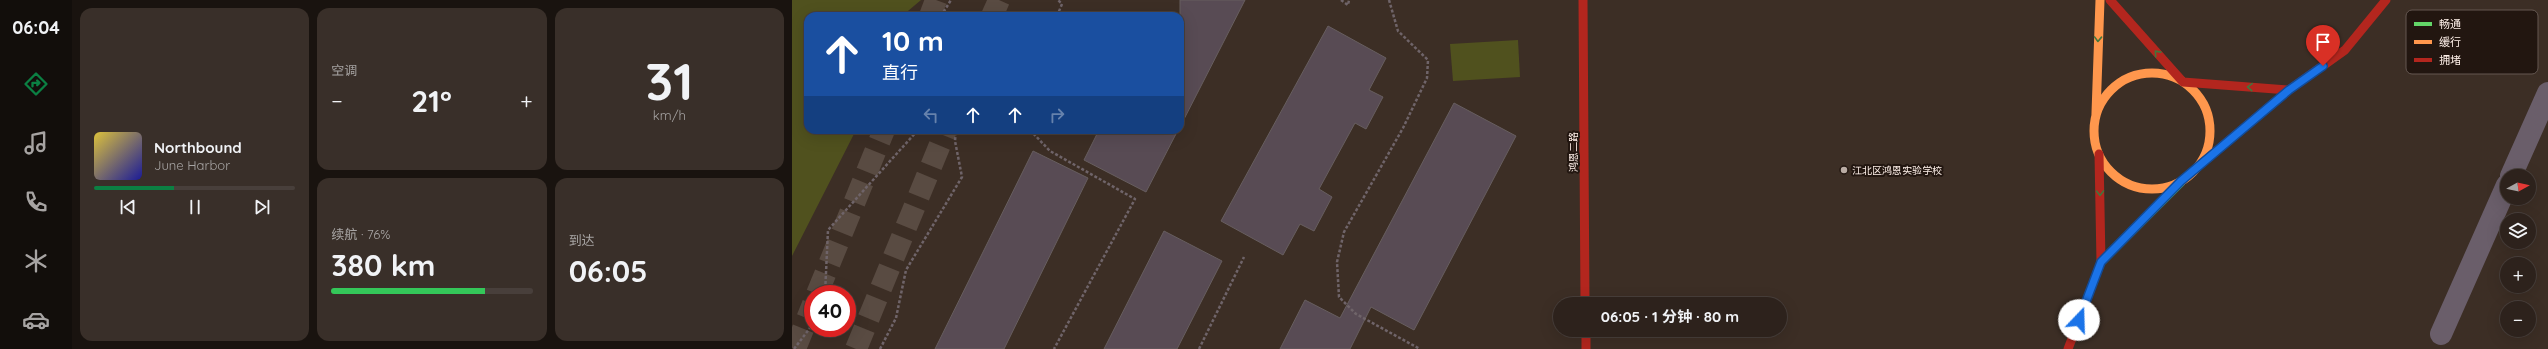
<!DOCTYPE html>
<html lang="zh">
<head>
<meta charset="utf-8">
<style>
	body { margin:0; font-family:Quicksand,"Noto Sans SC",sans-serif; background:#392f29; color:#f1f3f6; height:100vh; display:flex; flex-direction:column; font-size:15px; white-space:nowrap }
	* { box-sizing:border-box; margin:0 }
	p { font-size:13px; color:#a7a4a3 }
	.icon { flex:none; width:22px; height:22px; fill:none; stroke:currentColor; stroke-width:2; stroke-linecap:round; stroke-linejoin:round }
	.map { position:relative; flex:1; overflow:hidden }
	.details { display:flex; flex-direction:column; gap:8px; padding:8px; background:#19130f; width:720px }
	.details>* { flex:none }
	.banner { position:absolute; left:12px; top:12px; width:380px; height:122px; border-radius:12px; box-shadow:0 4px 16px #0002,0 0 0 1px #483f3b; background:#1a4fa0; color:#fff; overflow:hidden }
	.needle { width:26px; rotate:82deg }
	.controls { position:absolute; left:1708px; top:169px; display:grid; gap:8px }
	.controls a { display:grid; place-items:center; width:36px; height:36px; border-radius:50%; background:#2d221c; box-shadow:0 4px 16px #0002,0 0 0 1px #483f3b; font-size:20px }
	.speed { position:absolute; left:12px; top:285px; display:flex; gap:8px; font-size:20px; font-weight:700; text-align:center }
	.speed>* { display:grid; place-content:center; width:52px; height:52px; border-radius:50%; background:#2d221c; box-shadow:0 4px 16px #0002,0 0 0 1px #483f3b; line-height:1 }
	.speed .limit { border:6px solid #d22; background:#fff; color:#111 }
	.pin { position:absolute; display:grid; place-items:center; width:34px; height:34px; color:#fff; margin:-41px -17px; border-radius:50% 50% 50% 0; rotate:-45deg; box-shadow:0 0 4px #0007 }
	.pin .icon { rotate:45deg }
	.me { position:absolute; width:44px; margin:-22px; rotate:21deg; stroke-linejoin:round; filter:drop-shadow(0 0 3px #0008) }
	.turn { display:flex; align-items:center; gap:14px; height:84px; padding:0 12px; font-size:18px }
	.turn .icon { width:52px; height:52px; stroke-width:2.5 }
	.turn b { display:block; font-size:28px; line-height:34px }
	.lanes { display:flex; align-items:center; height:38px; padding:0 12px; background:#0003; justify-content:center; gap:20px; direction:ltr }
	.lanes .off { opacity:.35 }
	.big { font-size:30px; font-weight:700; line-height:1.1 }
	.details .tile { flex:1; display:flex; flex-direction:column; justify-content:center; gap:6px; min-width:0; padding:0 14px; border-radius:12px; background:#392f29 }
	.details .dial { align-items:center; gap:0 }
	.dial b { font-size:52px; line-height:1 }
	.song { display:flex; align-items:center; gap:12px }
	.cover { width:48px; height:48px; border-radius:6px; background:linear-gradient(135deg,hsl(50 70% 55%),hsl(240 70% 35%)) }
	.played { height:4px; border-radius:2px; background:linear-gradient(90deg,#0b8043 40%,#483f3b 40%) }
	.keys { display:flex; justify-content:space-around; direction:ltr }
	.heat { display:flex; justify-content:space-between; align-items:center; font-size:22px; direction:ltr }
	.charge { height:6px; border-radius:3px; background:linear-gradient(90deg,#34c759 76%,#483f3b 0) }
	.details .tiles { flex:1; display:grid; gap:8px; grid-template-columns:repeat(3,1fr) }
	.tile:first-child { grid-row:span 2 }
	.trip { position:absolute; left:761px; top:297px; width:234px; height:40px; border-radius:20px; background:#2d221c; box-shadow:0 4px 16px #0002,0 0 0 1px #483f3b; font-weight:700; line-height:40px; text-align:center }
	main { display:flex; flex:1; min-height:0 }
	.tab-bar { display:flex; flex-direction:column; width:72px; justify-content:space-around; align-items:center; background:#120e0b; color:#a7a4a3 }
	.tab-bar .icon { width:28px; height:28px }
	.tab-bar .active { color:#0b8043 }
	.tab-bar b { font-size:18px; color:#f1f3f6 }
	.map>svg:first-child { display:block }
</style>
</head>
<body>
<main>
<nav class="tab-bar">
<b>06:04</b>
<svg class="icon active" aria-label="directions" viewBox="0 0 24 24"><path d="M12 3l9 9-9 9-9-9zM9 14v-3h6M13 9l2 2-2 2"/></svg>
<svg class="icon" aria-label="music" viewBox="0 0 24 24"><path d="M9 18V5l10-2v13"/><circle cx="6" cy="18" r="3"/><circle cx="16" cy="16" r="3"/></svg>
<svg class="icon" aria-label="phone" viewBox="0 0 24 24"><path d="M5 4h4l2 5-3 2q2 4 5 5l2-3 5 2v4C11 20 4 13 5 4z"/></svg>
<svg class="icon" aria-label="climate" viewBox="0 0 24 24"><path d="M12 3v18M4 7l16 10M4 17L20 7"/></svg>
<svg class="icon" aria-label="car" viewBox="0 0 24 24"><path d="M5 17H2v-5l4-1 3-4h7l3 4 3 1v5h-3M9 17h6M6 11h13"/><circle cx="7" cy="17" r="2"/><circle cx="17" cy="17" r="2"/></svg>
</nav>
<section class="details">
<div class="tiles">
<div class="tile">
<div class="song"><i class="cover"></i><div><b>Northbound</b><p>June Harbor</p></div></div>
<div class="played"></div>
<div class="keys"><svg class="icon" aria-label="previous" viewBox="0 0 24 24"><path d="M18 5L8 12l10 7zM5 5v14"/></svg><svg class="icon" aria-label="pause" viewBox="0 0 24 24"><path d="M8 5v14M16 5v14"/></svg><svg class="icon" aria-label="next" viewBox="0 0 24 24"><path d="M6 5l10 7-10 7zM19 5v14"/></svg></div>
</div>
<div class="tile"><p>空调</p>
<div class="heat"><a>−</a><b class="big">21°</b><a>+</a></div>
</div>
<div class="tile dial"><b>31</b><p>km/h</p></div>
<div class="tile"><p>续航 · 76%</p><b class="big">380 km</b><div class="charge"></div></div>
<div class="tile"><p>到达</p><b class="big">06:05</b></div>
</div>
</section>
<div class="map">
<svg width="1756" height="349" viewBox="0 0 1756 349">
	<rect width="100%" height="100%" fill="#3c2e25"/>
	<g fill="#50511e">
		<path d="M0,0H129L110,16H16V130H64L0,256Z"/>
		<path d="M726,40L728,77L661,81L658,44Z"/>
	</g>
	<g fill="#584b54" stroke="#675e5f">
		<path d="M388,0H453L388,127Z"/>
		<path d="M536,26L594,58L577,90L591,97L574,129L563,123L527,189L540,197L522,231L508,224L491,255L429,221Z"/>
		<path d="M662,103L724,136L622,330L579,307L558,349H488L513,300L548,318Z"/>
		<path d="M307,130H386L354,192L292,160Z"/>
		<path d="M241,151L296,178L212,349H143Z"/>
		<path d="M372,231L430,261L385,349H312Z"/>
	</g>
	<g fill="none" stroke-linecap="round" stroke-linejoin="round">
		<g stroke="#594b42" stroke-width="22" stroke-dasharray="22 11" stroke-linecap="butt">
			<path d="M138,16L144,0"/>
			<path d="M200,16L207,0"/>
			<path d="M25,294L92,130"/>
			<path d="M3,349L21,304"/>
			<path d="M64,349L154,130"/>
		</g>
		<g stroke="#6f6469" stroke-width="2.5" stroke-dasharray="3 2" stroke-linecap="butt">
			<path d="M549,0L556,5L557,0"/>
			<path d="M597,0L606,31L636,60L635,78L611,128L552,232L545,262L547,297L564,314L628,349"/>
			<path d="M149,16L159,0"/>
			<path d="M265,16L270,4L266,0"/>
			<path d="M238,130L258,151L343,199L262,349"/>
			<path d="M33,294L36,230L126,130"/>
			<path d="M2,349L21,324"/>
			<path d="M88,349L104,318L114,270L170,177L163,141L164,130"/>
			<path d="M407,349L452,257"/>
		</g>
		<g stroke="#6a5e6a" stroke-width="22">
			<path d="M1719,176L1756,93"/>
			<path d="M1649,334L1715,185"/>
		</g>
		<path stroke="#63d668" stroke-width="9" d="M1309,262L1389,182"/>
		<g stroke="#ff974d" stroke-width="9">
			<circle cx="1360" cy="131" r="58"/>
			<path d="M1304,113L1308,0"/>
		</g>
		<g stroke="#b3261e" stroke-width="9">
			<path d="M791,0L793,304"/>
			<path d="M1318,0L1391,82L1497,90"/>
			<path d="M1409,164L1497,90L1553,50L1594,0"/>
			<path d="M794,330V349"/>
			<path d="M1276,349L1309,262L1307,154"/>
		</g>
	</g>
	<defs><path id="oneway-chevron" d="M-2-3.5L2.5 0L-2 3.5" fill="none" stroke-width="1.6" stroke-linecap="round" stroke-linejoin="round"/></defs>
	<g stroke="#42763c">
		<use href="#oneway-chevron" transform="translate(1306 39) rotate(92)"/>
		<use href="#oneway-chevron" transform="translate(1365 53) rotate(-132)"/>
		<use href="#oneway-chevron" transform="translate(1458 87) rotate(-176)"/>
		<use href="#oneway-chevron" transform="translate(1308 193) rotate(89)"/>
	</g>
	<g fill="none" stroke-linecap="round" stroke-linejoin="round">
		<g stroke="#114b97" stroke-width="10">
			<path id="route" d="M1287,320L1309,262L1389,181L1497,90L1531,66"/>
		</g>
		<use href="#route" stroke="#1a73e8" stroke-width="7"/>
	</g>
	<circle fill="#baaca4" stroke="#221610" stroke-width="1.5" cx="1052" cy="170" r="4"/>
	<g text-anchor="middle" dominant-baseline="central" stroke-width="4" stroke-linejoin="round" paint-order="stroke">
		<g font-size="10" fill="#fef0e9" stroke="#221610">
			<text transform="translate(781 152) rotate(-90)">鸿恩二路</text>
		</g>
		<g font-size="10" fill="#fef0e9" stroke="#221610" text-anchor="start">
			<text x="1060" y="170">江北区鸿恩实验学校</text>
		</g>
	</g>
	<rect x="1614" y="10" width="132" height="64" rx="6" fill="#221610" stroke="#645751" stroke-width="1"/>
	<rect x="1622" y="22" width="18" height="4" fill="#63d668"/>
	<rect x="1622" y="40" width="18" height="4" fill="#ff974d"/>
	<rect x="1622" y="58" width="18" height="4" fill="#b3261e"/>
	<g font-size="11" fill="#fef0e9">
		<text x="1647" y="28">畅通</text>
		<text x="1647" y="46">缓行</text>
		<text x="1647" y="64">拥堵</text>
	</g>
</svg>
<div class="controls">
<a><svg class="needle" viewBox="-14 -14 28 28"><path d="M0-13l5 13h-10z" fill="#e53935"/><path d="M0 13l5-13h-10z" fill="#a7a4a3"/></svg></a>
<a><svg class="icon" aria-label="layers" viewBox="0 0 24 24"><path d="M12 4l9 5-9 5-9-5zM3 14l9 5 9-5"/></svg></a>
<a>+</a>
<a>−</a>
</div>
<div class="speed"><div class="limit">40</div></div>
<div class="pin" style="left:1531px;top:66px;background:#d93025"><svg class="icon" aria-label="arrive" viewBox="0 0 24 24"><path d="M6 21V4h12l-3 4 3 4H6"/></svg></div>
<svg class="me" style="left:1287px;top:320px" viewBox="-20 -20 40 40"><circle r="19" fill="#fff"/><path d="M0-13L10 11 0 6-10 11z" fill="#1a73e8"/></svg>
<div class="trip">06:05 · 1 分钟 · 80 m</div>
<div class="banner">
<div class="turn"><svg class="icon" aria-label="ahead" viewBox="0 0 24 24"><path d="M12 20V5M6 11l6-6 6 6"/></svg><div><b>10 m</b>直行</div></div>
<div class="lanes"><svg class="icon off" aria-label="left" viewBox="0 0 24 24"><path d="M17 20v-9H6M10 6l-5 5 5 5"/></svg><svg class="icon" aria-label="ahead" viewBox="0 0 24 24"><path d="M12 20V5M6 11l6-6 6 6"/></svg><svg class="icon" aria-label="ahead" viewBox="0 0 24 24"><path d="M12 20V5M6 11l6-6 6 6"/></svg><svg class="icon off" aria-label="right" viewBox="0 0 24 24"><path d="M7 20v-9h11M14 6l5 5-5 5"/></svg></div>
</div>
</div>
</main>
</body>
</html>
